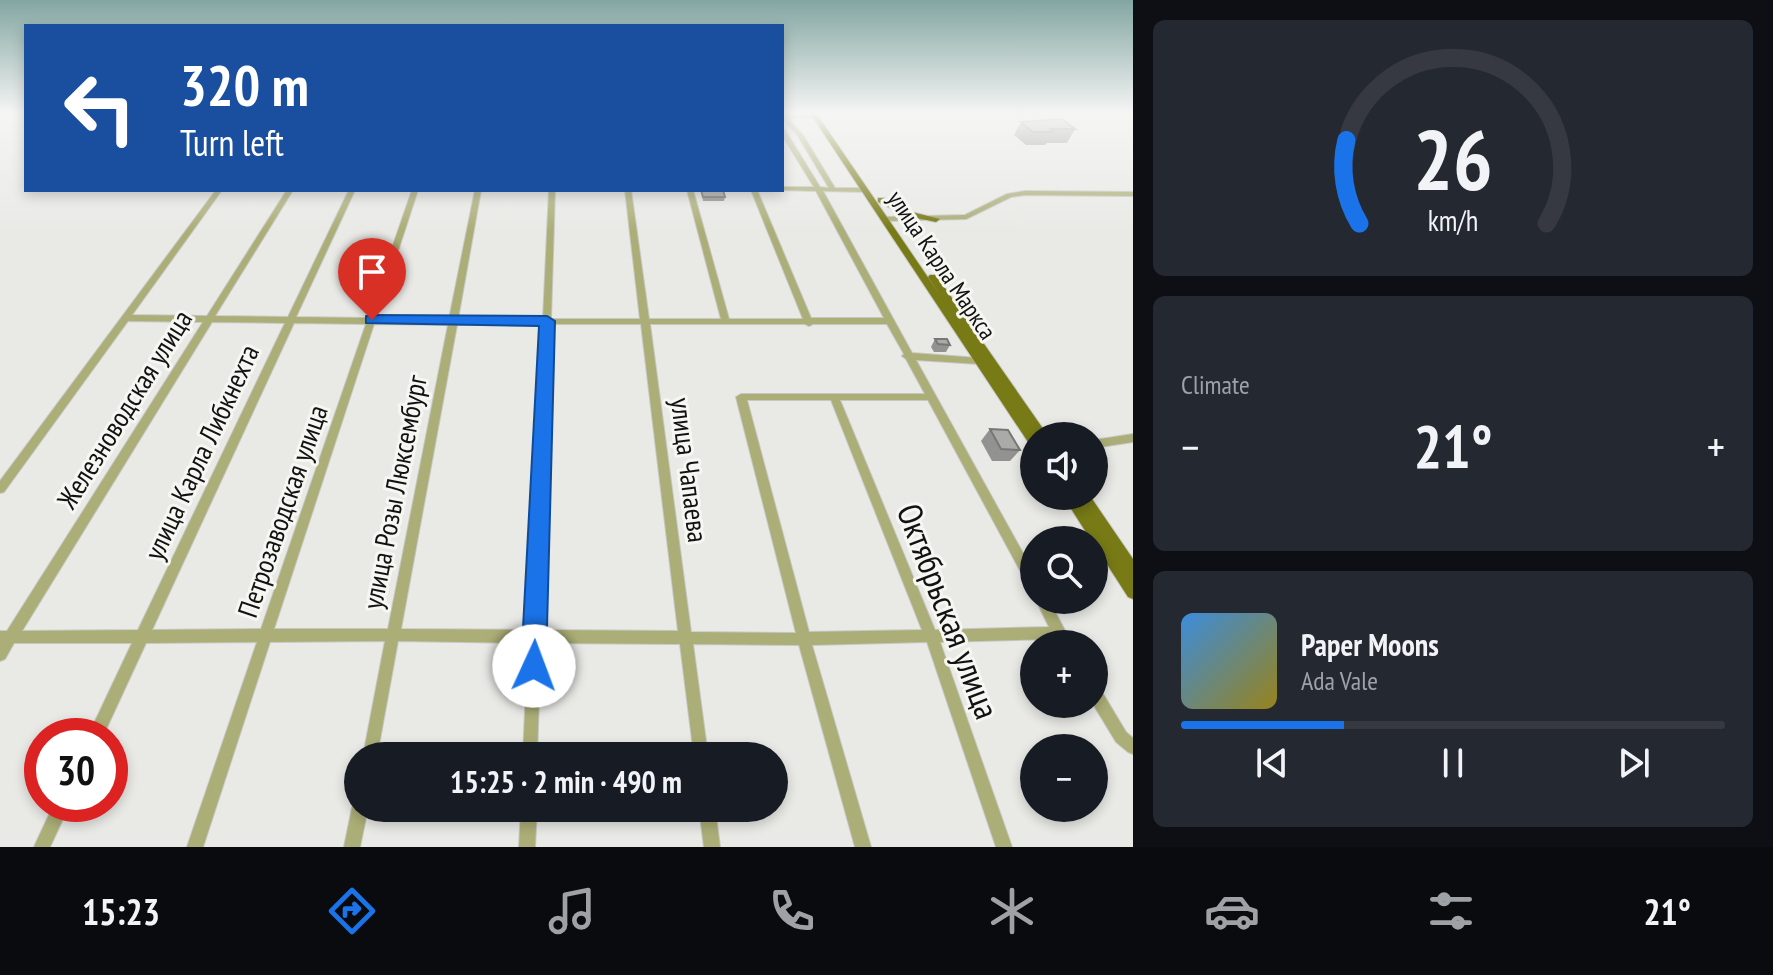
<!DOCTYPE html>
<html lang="en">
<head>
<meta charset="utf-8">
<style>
	body { margin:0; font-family:"PT Sans Narrow",sans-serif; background:#242831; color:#f1f3f6; height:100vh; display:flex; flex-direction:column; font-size:30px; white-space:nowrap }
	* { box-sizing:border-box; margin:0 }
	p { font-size:26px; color:#9ea1a6 }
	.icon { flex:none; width:44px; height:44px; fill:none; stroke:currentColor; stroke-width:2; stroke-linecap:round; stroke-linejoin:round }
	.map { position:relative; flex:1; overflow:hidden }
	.sheet { display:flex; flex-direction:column; gap:20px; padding:20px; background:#0d0f14; width:640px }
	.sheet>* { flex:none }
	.banner { position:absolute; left:24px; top:24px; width:760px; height:168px; border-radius:0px; box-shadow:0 4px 12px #0003; background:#1a4fa0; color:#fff; overflow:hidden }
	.fabs { position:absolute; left:1020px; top:422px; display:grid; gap:16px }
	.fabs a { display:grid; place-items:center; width:88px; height:88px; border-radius:50%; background:#171b24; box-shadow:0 4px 12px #0003; font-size:40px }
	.speed { position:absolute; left:24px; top:718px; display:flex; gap:16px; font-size:40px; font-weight:700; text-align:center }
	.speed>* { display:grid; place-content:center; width:104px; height:104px; border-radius:50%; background:#171b24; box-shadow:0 4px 12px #0003; line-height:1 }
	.speed .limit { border:12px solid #d22; background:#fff; color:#111 }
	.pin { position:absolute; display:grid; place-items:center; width:68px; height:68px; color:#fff; margin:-82px -34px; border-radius:50% 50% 50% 0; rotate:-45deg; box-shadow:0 0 8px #0007 }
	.pin .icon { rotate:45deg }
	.me { position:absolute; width:88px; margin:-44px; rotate:2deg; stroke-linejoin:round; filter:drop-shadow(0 0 6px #0008) }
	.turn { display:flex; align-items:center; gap:28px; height:168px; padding:0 24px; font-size:36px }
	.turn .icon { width:104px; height:104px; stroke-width:2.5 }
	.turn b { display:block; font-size:56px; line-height:68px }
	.big { font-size:60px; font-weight:700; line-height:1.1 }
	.sheet .card { flex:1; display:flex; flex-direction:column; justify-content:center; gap:12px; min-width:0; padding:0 28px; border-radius:12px; background:#242831 }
	.sheet .dial { align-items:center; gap:0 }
	.dial svg { height:208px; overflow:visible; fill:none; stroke:#363941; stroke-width:7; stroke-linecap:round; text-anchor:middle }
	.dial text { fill:#f1f3f6; stroke:none }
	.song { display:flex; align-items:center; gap:24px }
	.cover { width:96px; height:96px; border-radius:12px; background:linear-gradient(135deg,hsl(210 70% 55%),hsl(50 70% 35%)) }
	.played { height:8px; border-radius:4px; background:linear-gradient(90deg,#1a73e8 30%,#363941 30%) }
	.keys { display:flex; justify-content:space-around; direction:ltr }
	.heat { display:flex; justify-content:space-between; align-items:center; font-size:44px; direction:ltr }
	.trip { position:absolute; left:344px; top:742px; width:444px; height:80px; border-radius:40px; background:#171b24; box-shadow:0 4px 12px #0003; font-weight:700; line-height:80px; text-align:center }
	.tab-bar { display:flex; height:128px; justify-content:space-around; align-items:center; background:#090b0e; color:#9ea1a6 }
	.tab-bar .icon { width:56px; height:56px }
	.tab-bar .active { color:#1a73e8 }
	.tab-bar b { font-size:36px; color:#f1f3f6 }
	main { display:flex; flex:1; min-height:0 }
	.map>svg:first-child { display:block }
</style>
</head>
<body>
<main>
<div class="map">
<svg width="1133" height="847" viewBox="0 0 1133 847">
	<rect width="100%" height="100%" fill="#e9e9e6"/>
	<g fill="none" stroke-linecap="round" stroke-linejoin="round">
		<g stroke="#c7c7c4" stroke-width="2">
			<g id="minor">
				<path d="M782,113L785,114L817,115V117L815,118H788L803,135L835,188H865L868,190L865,192L823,191L912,353L979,358L984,361L979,364L916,360L1034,573V591L1030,589L928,400H840L935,630L1049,627L1036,600H1049L1072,644H1058L1056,639L940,642L1012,847H996L927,642L812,645L871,847H855L799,645L693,644L708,756H694L680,644L541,643L537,756H523L528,643L398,641L377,756H363L385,641L270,642L203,847H187L257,642L146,643L103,736H88L132,643H14L5,659L0,661V631H7L203,322L128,321L4,492L0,493V481L216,190H222L132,315L207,316L287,190H293L215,316L288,317L349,190H355L296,317L368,318L412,190H418L376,318L449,319L475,190H481L458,319H543L549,190H555L551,319H640L625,190H631L649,319H721L687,190H693L729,319H803L751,190H757L811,318H884L816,191L779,190H782V187H814L782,135V128L785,130L820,187L829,188L798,136L782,118ZM212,322L285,323L138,630L22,631ZM294,323L366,324L261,629L152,630ZM374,324L448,325L388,629H274ZM542,324L528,630L401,629L457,325ZM551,324H641L678,631L541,630ZM650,324H805L809,326L813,324H887L904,354L902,356L906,359L925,394H741L736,397L796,633L691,632ZM747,400H831L922,630L809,632Z"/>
				<path d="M1025,191L1133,192V196L1025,195L1011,197L966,219L884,221L880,219L884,217L965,215L1007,194Z"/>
				<path d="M1133,434V442L1094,448V440Z"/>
				<path d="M1094,685L1099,687L1126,732L1133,738V754L1128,752L1116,742L1093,704Z"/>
				<path d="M358,801V808H368L360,847H344L352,808L354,802Z"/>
				<path d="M54,804H70L50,847H34Z"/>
				<path d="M521,808H537L535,847H519Z"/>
				<path d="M699,808H715L720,847H704Z"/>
			</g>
		</g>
		<g stroke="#c7c7c4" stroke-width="2">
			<g id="major">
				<path d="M810,113H816L942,298L928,277L930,275H936L1046,433L1048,436H1034V447L1030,445Z"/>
				<path d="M878,198H884L912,212L940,219L936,222L907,216L878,202Z"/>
				<path d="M1063,496H1090L1133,559V599L1128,597L1094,544V540H1091Z"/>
			</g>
		</g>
		<use href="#minor" fill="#abae76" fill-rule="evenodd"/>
		<use href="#major" fill="#777a15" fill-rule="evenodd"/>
	</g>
	<g fill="#929390">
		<path d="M1021,122L1075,129L1067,143H1047L1045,145H1026L1014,135Z"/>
		<path d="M701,190L725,197L724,201H703Z"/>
		<path d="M935,339L950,345L946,352H934L931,347Z"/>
		<path d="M990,429L1020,450L1010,461H992L981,441Z"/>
	</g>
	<g fill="#aaaba7" stroke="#777875" stroke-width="2">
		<path d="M1062,119L1075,129H1050L1053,132H1033L1021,122Z"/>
		<path d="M701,190H723L725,197H703Z"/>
		<path d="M935,339H947L950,345L938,344Z"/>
		<path d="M990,429L1008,430L1020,450L1001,449Z"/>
	</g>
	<linearGradient id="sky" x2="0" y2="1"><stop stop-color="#83a6a2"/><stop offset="0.49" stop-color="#f5f5f4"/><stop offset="1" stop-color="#f5f5f4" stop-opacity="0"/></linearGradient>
	<rect width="1133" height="231" fill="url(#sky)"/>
	<path fill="#1a73e8" stroke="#114b97" stroke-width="2" d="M372,315L547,316L555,321L546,666L542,674L534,678L525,674L521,666L539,326L366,323V316Z"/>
	<g text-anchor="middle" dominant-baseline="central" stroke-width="6" stroke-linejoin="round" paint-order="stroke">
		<g font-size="24" fill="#121211" stroke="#f6f7f3">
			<text transform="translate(942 265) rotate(56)">улица Карла Маркса</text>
		</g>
		<g font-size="28" fill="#121211" stroke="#f6f7f3">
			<text transform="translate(124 409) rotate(-58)">Железноводская улица</text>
			<text transform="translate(201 452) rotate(-65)">улица Карла Либкнехта</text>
			<text transform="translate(690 470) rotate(83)">улица Чапаева</text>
			<text transform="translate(394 492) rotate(-79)">улица Розы Люксембург</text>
			<text transform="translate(282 511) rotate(-71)">Петрозаводская улица</text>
		</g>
		<g font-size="34" fill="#121211" stroke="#f6f7f3">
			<text transform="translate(949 611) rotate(69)">Октябрьская улица</text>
		</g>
	</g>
</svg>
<div class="fabs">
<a><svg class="icon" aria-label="sound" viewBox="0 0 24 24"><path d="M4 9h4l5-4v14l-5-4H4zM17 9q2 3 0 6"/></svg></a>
<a><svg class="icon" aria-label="search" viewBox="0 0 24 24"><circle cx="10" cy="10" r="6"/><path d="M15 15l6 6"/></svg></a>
<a>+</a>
<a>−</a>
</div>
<div class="speed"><div class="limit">30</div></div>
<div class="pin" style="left:372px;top:320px;background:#d93025"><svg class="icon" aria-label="arrive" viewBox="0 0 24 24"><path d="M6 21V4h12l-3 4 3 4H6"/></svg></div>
<svg class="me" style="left:534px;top:666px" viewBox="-20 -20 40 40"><circle r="19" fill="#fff"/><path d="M0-13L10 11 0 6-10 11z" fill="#1a73e8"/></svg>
<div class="trip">15:25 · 2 min · 490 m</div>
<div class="banner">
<div class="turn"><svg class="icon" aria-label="left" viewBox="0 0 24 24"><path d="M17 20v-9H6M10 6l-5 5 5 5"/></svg><div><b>320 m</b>Turn left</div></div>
</div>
</div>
<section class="sheet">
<div class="card dial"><svg viewBox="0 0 100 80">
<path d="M14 69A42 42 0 1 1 86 69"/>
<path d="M14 69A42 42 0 0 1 9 37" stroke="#1a73e8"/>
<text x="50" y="56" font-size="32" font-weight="700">26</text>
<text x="50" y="72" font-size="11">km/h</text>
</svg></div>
<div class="card"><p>Climate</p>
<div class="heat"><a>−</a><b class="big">21°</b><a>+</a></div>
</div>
<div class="card">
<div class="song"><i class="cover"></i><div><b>Paper Moons</b><p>Ada Vale</p></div></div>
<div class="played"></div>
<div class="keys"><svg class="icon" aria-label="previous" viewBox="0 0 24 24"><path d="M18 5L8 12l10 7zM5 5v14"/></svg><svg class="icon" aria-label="pause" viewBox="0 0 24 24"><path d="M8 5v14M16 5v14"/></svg><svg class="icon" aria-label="next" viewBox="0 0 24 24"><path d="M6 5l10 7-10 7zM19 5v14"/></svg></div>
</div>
</section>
</main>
<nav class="tab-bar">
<b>15:23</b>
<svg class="icon active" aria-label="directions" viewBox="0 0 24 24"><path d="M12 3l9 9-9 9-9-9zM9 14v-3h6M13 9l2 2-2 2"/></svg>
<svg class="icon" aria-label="music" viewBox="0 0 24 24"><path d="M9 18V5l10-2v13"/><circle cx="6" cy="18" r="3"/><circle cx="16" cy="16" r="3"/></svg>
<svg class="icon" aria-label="phone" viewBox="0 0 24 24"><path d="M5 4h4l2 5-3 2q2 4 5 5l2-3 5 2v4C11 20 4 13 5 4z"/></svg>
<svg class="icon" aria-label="climate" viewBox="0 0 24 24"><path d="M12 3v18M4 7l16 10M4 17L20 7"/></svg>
<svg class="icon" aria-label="car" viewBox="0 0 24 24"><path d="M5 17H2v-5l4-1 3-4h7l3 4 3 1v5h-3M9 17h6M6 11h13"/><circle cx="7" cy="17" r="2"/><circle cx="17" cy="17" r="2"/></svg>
<svg class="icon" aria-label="filters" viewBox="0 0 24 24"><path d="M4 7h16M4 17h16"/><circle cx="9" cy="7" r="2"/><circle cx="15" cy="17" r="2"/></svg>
<b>21°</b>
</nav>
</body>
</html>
